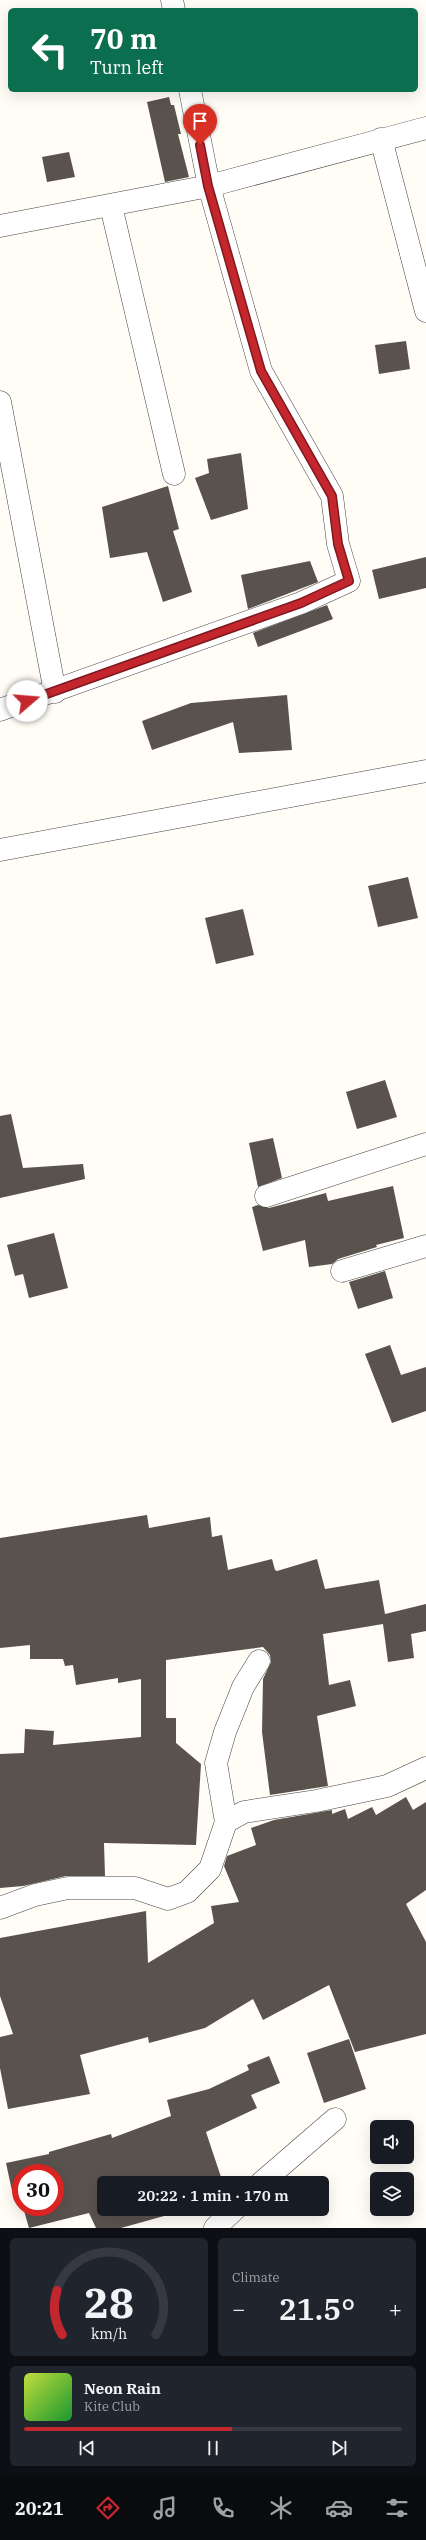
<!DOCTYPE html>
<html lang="en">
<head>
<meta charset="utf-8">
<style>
	body { margin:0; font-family:"IBM Plex Serif",serif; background:#20242c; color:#f1f3f6; height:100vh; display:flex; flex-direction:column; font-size:15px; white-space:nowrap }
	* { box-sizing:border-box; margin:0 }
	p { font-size:13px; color:#9ea1a6 }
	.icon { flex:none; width:22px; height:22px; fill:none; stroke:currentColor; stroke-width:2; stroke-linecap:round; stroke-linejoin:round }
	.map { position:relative; height:2228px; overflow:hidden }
	.panel { display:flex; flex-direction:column; gap:10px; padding:10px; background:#0d0f14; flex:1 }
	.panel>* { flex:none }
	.banner { position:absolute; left:8px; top:8px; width:410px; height:84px; border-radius:6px; box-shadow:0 4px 16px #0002; background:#0b6e4f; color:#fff; overflow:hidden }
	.tools { position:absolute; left:370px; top:2120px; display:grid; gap:8px }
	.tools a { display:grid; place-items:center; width:44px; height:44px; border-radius:6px; background:#171b24; box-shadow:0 4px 16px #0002; font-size:20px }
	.speed { position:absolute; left:12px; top:2164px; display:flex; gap:8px; font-size:20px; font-weight:700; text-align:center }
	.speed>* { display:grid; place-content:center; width:52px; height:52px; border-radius:50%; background:#171b24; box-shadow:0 4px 16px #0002; line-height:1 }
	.speed .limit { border:6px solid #d22; background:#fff; color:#111 }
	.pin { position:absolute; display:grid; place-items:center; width:34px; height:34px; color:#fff; margin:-41px -17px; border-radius:50% 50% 50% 0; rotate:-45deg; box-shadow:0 0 4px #0007 }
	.pin .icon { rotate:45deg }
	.me { position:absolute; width:44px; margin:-22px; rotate:72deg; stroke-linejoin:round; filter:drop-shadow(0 0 3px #0008) }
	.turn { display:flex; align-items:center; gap:14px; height:84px; padding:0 16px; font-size:18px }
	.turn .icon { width:52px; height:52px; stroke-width:2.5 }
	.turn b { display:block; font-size:28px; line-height:34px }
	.big { font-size:30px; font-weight:600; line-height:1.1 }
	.panel .tile { flex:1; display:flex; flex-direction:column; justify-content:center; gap:6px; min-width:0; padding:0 14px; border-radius:6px; background:#20242c }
	.panel .dial { align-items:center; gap:0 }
	.dial svg { height:104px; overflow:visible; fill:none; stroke:#363941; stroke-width:7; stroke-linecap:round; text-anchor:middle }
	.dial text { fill:#f1f3f6; stroke:none }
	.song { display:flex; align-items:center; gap:12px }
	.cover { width:48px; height:48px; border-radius:6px; background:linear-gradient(135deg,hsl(70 70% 55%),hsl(130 70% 35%)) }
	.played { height:4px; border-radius:2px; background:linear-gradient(90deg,#c4262e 55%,#363941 55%) }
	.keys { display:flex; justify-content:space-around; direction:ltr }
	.heat { display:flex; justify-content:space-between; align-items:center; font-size:22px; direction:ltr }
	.panel .tiles { flex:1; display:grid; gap:10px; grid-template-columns:1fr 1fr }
	.tile:last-child { grid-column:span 2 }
	.trip { position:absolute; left:97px; top:2176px; width:232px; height:40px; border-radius:6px; background:#171b24; box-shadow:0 4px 16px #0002; font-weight:600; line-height:40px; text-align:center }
	.menu { display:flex; height:64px; justify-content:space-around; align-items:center; background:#090b0e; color:#9ea1a6 }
	.menu .icon { width:28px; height:28px }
	.menu .active { color:#c4262e }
	.menu b { font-size:18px; color:#f1f3f6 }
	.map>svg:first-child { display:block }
</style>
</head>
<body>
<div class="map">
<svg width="426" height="2228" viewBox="0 0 426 2228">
	<rect width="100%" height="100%" fill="#fffdf5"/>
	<g fill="#5a524d">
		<path d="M169,97L171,105H174L181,134H178L189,177L165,182L147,102Z"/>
		<path d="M69,152L75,177L47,182L42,157Z"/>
		<path d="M406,341L410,369L379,374L375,345Z"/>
		<path d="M241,453L248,509L211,520L195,478L209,473L207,459Z"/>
		<path d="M168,486L179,529L173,531L192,592L163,602L147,552L110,558L102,507Z"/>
		<path d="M426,557V588L379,599L372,570Z"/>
		<path d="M310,561L318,582L248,609L241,575Z"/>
		<path d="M327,605L333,619L258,647L253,633Z"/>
		<path d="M287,695L292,750L239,753L233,722L152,750L142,721L191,703Z"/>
		<path d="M408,877L418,918L378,927L368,886Z"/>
		<path d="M243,909L254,955L216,964L205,918Z"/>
		<path d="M385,1080L397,1117L357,1129L346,1092Z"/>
		<path d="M11,1114L23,1168L83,1164L85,1179L0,1198V1116Z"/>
		<path d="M273,1138L282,1178L258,1187L249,1143Z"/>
		<path d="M393,1186L404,1238L376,1245L377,1247L338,1259L332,1264L309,1267L305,1240L263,1251L252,1207L258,1205L269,1208L326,1193L328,1201Z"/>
		<path d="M54,1233L68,1288L29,1298L23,1274L15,1276L7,1245Z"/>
		<path d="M385,1271L393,1298L358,1309L349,1282Z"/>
		<path d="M390,1345L401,1375L426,1367V1411L392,1423L365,1354Z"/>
		<path d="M147,1515L149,1528L210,1517L212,1537L222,1535L228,1570L272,1559L275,1570L277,1571L317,1559L325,1589L379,1580L385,1614L426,1604V1631L411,1634L414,1658L388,1662L383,1624L323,1634L329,1685L350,1680L356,1706L317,1716L328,1786L270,1795L262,1732L263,1679L271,1662L270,1655L263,1647L166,1660V1718H176V1743L201,1764L196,1845L104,1843L105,1876H66L23,1886L0,1888V1754L24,1753L25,1729L54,1731L53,1745L141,1737V1679L118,1683V1678L76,1685L73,1665L65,1666L63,1659H30V1645L0,1648V1538Z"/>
		<path d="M406,1797L413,1810L426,1802V1890L406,1904L426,1942V2034L355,2052L329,1985L263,2020L253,1999L205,2028L149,2043L148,2037L80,2055L90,2094L8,2109L0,2068V2037L13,2034L0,1996V1938L146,1911L148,1963L214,1923L211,1906L239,1902L224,1866L227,1856L256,1845L251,1828L274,1820L332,1810V1814L345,1809L348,1819L372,1807L376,1815Z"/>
		<path d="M349,2039L366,2089L324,2103L307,2053Z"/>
		<path d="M269,2056L280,2083L251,2095L257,2108L206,2132L223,2183H104V2209L182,2211L121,2228H96L89,2213L29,2228L23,2207H55V2173H21V2199L14,2200L6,2163L49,2154V2152L111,2134L112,2138L171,2116L167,2100L209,2089L249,2070L247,2065Z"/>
	</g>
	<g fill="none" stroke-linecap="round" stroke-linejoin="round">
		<g stroke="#444" stroke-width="23">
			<g id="minor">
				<path d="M172,0L174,10"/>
				<path d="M381,139L426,311"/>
				<path d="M111,206L174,474"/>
				<path d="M0,226L209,186L426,128"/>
				<path d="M0,402L55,692"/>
				<path d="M0,710L301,603L349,581L338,544L332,496L261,371L209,186L190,90"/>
				<path d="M0,850L426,771"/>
				<path d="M266,1196L426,1144"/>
				<path d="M342,1271L426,1246"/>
				<path d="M226,1822L216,1763L225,1732L243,1687L259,1661"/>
				<path d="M0,1908L35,1895L68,1888H135L168,1899L187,1892L210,1869L226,1822L244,1812L316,1801L387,1786L426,1768"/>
				<path d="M261,2183L335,2119"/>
				<path d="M215,2228L235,2209"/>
			</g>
		</g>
		<use href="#minor" stroke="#fff" stroke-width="22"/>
	</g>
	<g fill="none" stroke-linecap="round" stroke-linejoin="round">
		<g stroke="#7f191e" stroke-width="10">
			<path id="route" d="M27,701L301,603L349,581L338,544L332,496L261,371L208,186L200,145"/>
		</g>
		<use href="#route" stroke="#c4262e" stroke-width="7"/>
	</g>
</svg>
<div class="tools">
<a><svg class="icon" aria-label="sound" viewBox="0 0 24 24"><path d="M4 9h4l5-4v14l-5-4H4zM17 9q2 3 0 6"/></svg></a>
<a><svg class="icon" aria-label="layers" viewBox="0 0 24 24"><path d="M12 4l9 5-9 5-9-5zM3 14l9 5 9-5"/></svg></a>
</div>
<div class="speed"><div class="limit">30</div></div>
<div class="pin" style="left:200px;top:145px;background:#d93025"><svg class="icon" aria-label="arrive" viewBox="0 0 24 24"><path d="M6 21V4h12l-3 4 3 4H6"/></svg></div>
<svg class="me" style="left:27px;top:701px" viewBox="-20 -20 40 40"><circle r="19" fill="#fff"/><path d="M0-13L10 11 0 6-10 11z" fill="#c4262e"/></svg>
<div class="trip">20:22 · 1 min · 170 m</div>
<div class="banner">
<div class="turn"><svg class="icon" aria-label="left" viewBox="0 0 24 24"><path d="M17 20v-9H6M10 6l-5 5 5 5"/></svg><div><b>70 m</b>Turn left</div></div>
</div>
</div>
<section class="panel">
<div class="tiles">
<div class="tile dial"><svg viewBox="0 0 100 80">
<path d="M14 69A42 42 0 1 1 86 69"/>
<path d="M14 69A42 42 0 0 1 10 35" stroke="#c4262e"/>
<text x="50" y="56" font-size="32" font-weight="700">28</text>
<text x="50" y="72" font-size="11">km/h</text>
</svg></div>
<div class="tile"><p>Climate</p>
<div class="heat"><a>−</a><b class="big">21.5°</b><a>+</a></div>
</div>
<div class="tile">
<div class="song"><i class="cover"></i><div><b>Neon Rain</b><p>Kite Club</p></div></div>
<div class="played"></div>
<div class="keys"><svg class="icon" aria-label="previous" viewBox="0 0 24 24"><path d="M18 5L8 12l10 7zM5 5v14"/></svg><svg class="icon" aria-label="pause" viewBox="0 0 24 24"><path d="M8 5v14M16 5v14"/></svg><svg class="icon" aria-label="next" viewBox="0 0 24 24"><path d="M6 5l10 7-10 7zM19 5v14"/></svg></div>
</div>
</div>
</section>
<nav class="menu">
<b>20:21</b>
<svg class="icon active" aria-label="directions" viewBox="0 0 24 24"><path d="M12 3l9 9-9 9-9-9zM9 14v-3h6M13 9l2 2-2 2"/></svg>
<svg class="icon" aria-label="music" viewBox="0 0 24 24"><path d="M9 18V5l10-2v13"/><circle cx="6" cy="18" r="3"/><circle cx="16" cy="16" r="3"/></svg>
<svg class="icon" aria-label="phone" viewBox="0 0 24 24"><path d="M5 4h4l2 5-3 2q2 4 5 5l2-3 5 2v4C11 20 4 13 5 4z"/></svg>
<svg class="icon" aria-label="climate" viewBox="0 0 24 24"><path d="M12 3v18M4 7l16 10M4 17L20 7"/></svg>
<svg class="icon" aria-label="car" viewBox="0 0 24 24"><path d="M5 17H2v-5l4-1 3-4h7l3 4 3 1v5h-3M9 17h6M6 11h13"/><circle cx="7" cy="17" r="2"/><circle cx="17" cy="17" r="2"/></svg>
<svg class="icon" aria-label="filters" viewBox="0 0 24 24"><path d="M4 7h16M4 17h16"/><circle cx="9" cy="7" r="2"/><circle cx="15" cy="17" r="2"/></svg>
</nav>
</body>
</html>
